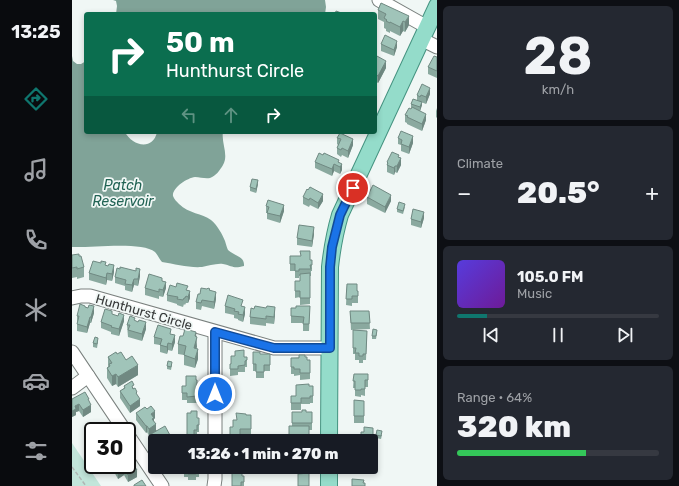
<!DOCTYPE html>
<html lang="en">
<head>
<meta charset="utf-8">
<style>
	body { margin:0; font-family:Rubik,sans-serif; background:#242831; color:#f1f3f6; height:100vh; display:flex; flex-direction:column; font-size:15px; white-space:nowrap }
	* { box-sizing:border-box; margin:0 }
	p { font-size:13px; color:#9ea1a6 }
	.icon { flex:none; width:22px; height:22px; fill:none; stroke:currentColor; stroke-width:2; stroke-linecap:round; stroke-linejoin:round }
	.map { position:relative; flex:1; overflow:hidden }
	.panel { display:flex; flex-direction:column; gap:6px; padding:6px; background:#0d0f14; width:242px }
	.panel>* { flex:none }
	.guide { position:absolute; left:12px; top:12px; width:293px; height:122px; border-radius:4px; box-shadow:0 2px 6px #0003; background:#0b6e4f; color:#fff; overflow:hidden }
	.speed { position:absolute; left:12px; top:422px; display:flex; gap:8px; font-size:20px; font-weight:700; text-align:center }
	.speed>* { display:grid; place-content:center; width:52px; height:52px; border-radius:50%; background:#171b24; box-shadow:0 2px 6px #0003; line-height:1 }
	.speed .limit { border:2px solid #111; border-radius:6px; background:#fff; color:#111 }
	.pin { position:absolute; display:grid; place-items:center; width:34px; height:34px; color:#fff; margin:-17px; border:2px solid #fff; border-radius:50%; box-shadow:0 1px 4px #0007 }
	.me { position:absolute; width:44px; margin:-22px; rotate:0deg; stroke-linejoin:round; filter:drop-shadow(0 0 3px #0008) }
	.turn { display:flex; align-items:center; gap:14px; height:84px; padding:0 16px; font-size:18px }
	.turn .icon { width:52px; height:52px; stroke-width:2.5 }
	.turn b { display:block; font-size:28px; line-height:34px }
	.lanes { display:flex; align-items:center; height:38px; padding:0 16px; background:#0003; justify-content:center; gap:20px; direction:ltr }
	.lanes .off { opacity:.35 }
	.big { font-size:30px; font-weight:800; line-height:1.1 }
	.panel .widget { flex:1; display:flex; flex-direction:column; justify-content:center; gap:6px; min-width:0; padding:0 14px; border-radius:6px; background:#242831 }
	.panel .dial { align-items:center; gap:0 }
	.dial b { font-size:52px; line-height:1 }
	.song { display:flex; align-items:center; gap:12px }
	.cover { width:48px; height:48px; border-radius:6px; background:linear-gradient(135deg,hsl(250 70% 55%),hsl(280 70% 35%)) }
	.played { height:4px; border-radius:2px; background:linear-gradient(90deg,#0f766e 15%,#363941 15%) }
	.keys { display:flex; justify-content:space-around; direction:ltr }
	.heat { display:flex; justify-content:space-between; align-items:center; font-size:22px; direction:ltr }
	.charge { height:6px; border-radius:3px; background:linear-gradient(90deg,#34c759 64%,#363941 0) }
	.trip { position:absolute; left:76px; top:434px; width:230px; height:40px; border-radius:4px; background:#171b24; box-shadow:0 2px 6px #0003; font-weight:800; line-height:40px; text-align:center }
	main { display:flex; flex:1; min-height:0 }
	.tabs { display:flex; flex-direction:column; width:72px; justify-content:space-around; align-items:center; background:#090b0e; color:#9ea1a6 }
	.tabs .icon { width:28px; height:28px }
	.tabs .current { color:#0f766e }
	.tabs b { font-size:18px; color:#f1f3f6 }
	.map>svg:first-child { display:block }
</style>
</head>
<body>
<main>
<nav class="tabs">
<b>13:25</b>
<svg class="icon current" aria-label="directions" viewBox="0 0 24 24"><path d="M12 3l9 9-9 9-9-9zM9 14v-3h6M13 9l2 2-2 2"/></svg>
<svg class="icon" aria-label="music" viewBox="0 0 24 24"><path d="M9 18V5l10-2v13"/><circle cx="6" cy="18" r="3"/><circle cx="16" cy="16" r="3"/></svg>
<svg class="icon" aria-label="phone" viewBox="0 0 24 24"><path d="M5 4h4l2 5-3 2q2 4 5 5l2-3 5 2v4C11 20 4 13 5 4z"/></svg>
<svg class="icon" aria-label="climate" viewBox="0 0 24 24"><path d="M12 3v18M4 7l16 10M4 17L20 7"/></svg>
<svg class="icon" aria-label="car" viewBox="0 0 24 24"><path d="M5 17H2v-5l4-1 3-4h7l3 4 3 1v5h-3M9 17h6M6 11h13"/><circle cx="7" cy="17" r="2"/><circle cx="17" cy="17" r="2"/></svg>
<svg class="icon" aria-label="filters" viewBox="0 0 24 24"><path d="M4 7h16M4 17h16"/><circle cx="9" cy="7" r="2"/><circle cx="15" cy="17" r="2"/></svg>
</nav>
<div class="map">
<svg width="365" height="486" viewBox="0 0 365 486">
	<rect width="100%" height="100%" fill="#f0f7f5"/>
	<path fill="#c2e5da" d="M0,443L29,486H0Z"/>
	<g fill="#80a398">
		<path d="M41,0H253L254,7L253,14H185L176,12L164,14H148L142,12L138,14H44L45,6L44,1Z"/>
		<path d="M0,56L1,61L5,64H9L14,61V132H53C60,146 81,151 85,132H151C149,143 157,155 151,165C148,170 144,176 138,178C133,179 128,177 123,177C115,178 100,188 101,196C102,199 105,202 107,204C117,214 130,213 139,220C146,226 150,234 153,241C154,244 155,248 156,250C162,256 173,256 172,266C161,269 161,266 151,264C145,263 136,266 130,267C117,268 103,264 90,262C87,259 86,255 83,252C70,241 18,248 0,247Z"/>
	</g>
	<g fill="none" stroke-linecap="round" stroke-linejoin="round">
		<g stroke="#7a807e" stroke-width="15">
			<g id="minor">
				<path d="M307,0L355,27"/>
				<path d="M349,39L365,47"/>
				<path d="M0,298L9,296H18L202,348H258"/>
				<path d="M0,352L53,431"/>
				<path d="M0,388L16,376"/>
				<path d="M55,434L90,486"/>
				<path d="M143,441V332"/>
				<path d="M142,486L143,479V467"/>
			</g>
		</g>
		<g stroke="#459380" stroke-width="18">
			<g id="major">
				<path d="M257,441L258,267C260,249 263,232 268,215L365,6"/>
				<path d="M257,486V467"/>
			</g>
		</g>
		<path stroke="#afb5b3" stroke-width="1.5" stroke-dasharray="4 2" stroke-linecap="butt" d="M0,467L14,486"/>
		<use href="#minor" stroke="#fff" stroke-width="13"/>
		<use href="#major" stroke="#94dcca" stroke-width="16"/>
	</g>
	<g fill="#8aa99f">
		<path d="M309,3L337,25L333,32L331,31L328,36L318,31V33L314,31V29L312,28V22L306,19V10Z"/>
		<path d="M309,44L325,47L322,56L309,51Z"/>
		<path d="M303,55L314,68L306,83L303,81Z"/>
		<path d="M365,57V78L356,74V67Z"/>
		<path d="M358,94L354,104L349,102L350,105L348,111L354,120L350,131L335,124V123L333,122V115L340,108L339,107V104L345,100V95Z"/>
		<path d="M365,108V118L364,117V111Z"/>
		<path d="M265,138L281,145L276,158L270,155L269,157L265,154V148L266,145L265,144Z"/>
		<path d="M326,138L341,143L337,154L329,151V145L326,144Z"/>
		<path d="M327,157L329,165L325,173L323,172L322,175L315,172V162Z"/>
		<path d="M243,162H267L270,170L268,174L262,171L260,176L243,168Z"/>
		<path d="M186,184L184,193L178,191V187Z"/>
		<path d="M231,197L251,201L246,209L238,205L237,207L231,204Z"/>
		<path d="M295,197L319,201L313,213L295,204Z"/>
		<path d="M194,206L212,211L208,223L195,219V213H194Z"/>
		<path d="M333,207L331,214L325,212V209Z"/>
		<path d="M352,218L349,228L339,225V219Z"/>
		<path d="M242,234L240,247L225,245V238Z"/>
		<path d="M0,255L7,256L12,267V277L5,279V277L0,278Z"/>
		<path d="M218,256L238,260L240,265V271H239V276H238V304L228,305V297L223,298V281H228V276H227V278H223V271H218Z"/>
		<path d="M34,265L42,272L40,281L35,280L34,285L17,280V273Z"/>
		<path d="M68,276L66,286L62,285L60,292L53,290V286L43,283V277Z"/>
		<path d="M90,281L94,288L91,297L87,296V299L73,295V288Z"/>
		<path d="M275,284L285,291H286V303H280V306L274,305Z"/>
		<path d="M116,290L118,298L116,303H114L113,305L112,304L111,307L105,305V304L95,301V295Z"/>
		<path d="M138,291L144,299L142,309L130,306L129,310L124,309V302L128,294Z"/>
		<path d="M153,306L170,307L173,314L171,322L166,320V319L162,318V315L153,313Z"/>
		<path d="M238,306L237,331H231V323H219V308H224Z"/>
		<path d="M13,307L22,313L19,323H18L15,333L5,331V316Z"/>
		<path d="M278,311H297L298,329L279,330Z"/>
		<path d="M203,314L202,324L194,323V326L178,324V317Z"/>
		<path d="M40,315L52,321L47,336L39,334V332L29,328V322Z"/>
		<path d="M63,321L74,329L70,341L56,337L55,325Z"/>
		<path d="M281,330L295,331L294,360H291V363H287V360H283V354H281Z"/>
		<path d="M305,333L304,339H300V336Z"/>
		<path d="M99,334L103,342L100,351L96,350L95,354L88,352V345L82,344V337Z"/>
		<path d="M111,336L124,337V348L126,359L123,368L112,365V355L106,354V344Z"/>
		<path d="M26,342L25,348L21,347V343Z"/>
		<path d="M181,352L188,354H198V371H192V378H184V371H181Z"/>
		<path d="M45,354L54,360L66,375L46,387L44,384L40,386L35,378V368L36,367V357Z"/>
		<path d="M172,357H175V367H173V372H166V375L158,376V364H159Z"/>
		<path d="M233,357L235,360L238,373V379L228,380V375L222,376V374H219V358Z"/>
		<path d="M100,365L99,370L95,369V366Z"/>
		<path d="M282,374H296V387H293V396L289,395V397L283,396V388H281Z"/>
		<path d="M124,380H125V403H115V400H110V386H114Z"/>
		<path d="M52,386L62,388L65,395L68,406L58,413L48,398V391L52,388Z"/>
		<path d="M237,386H241V403H238V404H229V410H219V396H224Z"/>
		<path d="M0,399L17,402L19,412L11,417L7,411L4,412V415L0,417Z"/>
		<path d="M282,400L292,401V423H282Z"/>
		<path d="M220,412H240V430H237V441H217V426H220Z"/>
		<path d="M64,413L83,418L82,419V421L84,430L99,441H83V448L79,440V435L77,436L75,432L74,433L64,420Z"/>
		<path d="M115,413L125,418H127V432H125V436H122V441H115Z"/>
		<path d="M174,415H179V435L168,436V441H158V427H161L165,420Z"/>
		<path d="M301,428V444H299V441H289V432H292Z"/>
		<path d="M304,435H310L309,439L304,438Z"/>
		<path d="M41,465H55L65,477L56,482L52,475L46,479L41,470Z"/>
		<path d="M112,467H127V477H124V480H116V477H112Z"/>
		<path d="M225,467H237V486L232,473V470H225Z"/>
		<path d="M168,472L170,476H172V486H160Z"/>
	</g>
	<g fill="#708982">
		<path d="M337,16V25L333,32V22Z"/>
		<path d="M331,21V31L328,36V27Z"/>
		<path d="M325,41V47L322,56V50Z"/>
		<path d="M314,61V68L306,83V76Z"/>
		<path d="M304,82V88L303,91V84Z"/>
		<path d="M358,88V94L354,104V97Z"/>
		<path d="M350,102V105L348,111V107Z"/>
		<path d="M354,114V120L350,131V124Z"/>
		<path d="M341,136V143L337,154V147Z"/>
		<path d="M281,139V145L276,158V151Z"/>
		<path d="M329,158V165L325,173V166Z"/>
		<path d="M262,164V171L260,176V169Z"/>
		<path d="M270,164V170L268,174V167Z"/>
		<path d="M323,166V172L322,175V168Z"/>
		<path d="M186,180V184L184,193V189Z"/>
		<path d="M251,194V201L246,209V203Z"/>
		<path d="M319,195V201L313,213V207Z"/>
		<path d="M212,205V211L208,223V216Z"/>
		<path d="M352,212V218L349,228V222Z"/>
		<path d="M242,227V234L240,247V241Z"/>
		<path d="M42,265V272L40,281V274Z"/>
		<path d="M68,269V276L66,286V279Z"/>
		<path d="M35,273V280L34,285V278Z"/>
		<path d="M62,279V285L60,292V285Z"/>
		<path d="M94,282V288L91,297V290Z"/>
		<path d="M118,291V298L116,303V297Z"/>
		<path d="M144,292V299L142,309V302Z"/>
		<path d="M22,306V313L19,323V317Z"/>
		<path d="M173,307V314L171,322V315Z"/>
		<path d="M203,307V314L202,324V317Z"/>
		<path d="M52,315V321L47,336V329Z"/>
		<path d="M18,317V323L15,333V327Z"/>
		<path d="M74,322V329L70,341V334Z"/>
		<path d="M124,332L125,347L122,357L123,336Z"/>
		<path d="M103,335V342L100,351V344Z"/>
		<path d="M96,343V350L95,354V347Z"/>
		<path d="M126,349V359L123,368V359Z"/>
		<path d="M66,365V375L46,387V377Z"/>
		<path d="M44,374V384L40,386V376Z"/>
		<path d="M68,399V406L58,413V406Z"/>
		<path d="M7,404V411L4,412V415L0,417V411L3,406Z"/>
		<path d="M19,405V412L11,417V410Z"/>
		<path d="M83,411V418L82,419V425L79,414Z"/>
		<path d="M84,424V431L77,436V429Z"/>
		<path d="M74,426H75V432L74,433Z"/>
		<path d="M99,437V441H96V439Z"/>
		<path d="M52,469V475L46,479V472Z"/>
		<path d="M65,470V477L56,482V475Z"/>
	</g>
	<g fill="#a0c4b9" stroke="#708982">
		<path d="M309,3L337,16L333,22L331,21L328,27L318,22V23L314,21L315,20L312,18L314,14L306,10Z"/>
		<path d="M264,11L272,14H263Z"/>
		<path d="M313,35L325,41L322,50L309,44Z"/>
		<path d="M303,55L314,61L306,76L303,74Z"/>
		<path d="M362,56L365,57V71L356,67Z"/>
		<path d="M350,84L358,88L354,97L349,95L348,97L345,95Z"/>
		<path d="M341,99L350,102L348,107L339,104Z"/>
		<path d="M340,107L354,114L350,124L335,117L336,116L333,115L337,108L339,109Z"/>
		<path d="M329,131L341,136L337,147L329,144L330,140L326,138Z"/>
		<path d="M268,133L281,139L276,151L270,148L269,150L265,148L269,139L265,138Z"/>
		<path d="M320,152L327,155L326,157L329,158L325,166H323L322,168L315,165L316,163L315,162Z"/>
		<path d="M247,153L251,155L252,153L267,160L266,162L270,164L268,167L262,164L260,169L243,162Z"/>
		<path d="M180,179L186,180L184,189L178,187Z"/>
		<path d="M301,185L319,195L313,207L295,197Z"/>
		<path d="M238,187L251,194L246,203L238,198L237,200L231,197L235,189L236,190Z"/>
		<path d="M196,200L212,205L208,216L195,213L197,207L194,206Z"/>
		<path d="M327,202L333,204L331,211L325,209Z"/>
		<path d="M341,209L352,212L349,222L339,219Z"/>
		<path d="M227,225L242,227L240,241L225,238Z"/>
		<path d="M228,251H238V260H240V265H238L239,269H227V271H223V264H218V256H229Z"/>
		<path d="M7,254V256H9L12,267L5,269V267L0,268V255Z"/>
		<path d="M21,261L29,263V261L34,262L33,265L36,266L37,264L42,265L40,274L35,273L34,278L17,273Z"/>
		<path d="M48,267L64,271V268L68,269L66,279H62L60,285L53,284L54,280L43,277L45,268L48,269Z"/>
		<path d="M238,273V298H228V291H223V281H228V274Z"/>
		<path d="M77,274L90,278V281L94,282L91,290L87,289V292L73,288Z"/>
		<path d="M105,283L116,286L114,290L118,291L116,297L114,296L113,298H112L111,300L105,299L106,297L95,295L98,285L104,287Z"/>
		<path d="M275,284H285V291H286V296H280V299H274Z"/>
		<path d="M129,288L135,289L136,288L138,289L137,290L144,292L142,302L130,300L129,303L124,302L126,294H128Z"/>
		<path d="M156,295L171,300L169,306L173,307L171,315L166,314L167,312L162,311L163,309L153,306Z"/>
		<path d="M8,304L13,306V307L16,308L17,305L22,306L19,317H18L15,327L5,324L7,316H5Z"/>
		<path d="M183,306L194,308L195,306L203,307L202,317L194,316V319L178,317L179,308L182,309Z"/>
		<path d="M224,306H238L237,324H231L232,317L219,316V308H224Z"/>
		<path d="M33,309L40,311V314L46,316L47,313L52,315L47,329L39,327L40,326L29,322Z"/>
		<path d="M278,311H297L298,323H279Z"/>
		<path d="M58,316L63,318L62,320L66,322L67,320L74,322L70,334L56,330L58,325H55Z"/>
		<path d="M86,325L99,329L98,334L103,335L100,344L96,343L95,347L88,345L90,339L82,337Z"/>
		<path d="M113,329L124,332L123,336L125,337L122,348L126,349L123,359L112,355L114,346L106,344L108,336H111Z"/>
		<path d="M301,329L305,330L304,336H300Z"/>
		<path d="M281,330L295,331L294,354H291V356H287V353H283L284,348H281Z"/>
		<path d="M23,337L26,338L25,344L21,343Z"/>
		<path d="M172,350V357H175V360L173,361V365L166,366V369H158V364H159V356H163V351Z"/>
		<path d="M44,352L45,354L49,352L54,360L60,356L66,365L46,377L44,374L40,376L35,368L38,366L37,364L40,363L36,357Z"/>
		<path d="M181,352H188V354H198V365H192V372H184V364H181Z"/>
		<path d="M227,355H233V357H235V360H238V373H228V369H222V367H219V358H227Z"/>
		<path d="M96,361L100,362L99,367L95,366Z"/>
		<path d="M282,374H296V380H293V389H289V390H283V381H281Z"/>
		<path d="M114,376H124V380H125V396L115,397V393H110V386H114Z"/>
		<path d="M60,381L62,385L60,386L61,389L63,388L65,392L64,393L68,399L58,406L48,391L53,388L52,386Z"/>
		<path d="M237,384V386H241V396H238V398H229V403H219V396H224V385Z"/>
		<path d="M13,392L17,399H16L19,405L11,410L7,404L3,406L4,409L0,411V399Z"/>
		<path d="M282,400L292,401V416H282Z"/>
		<path d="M79,406L83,411L79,414L82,418L80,419L84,424L77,429L75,426H74L64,413L73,407L75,409Z"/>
		<path d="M230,410H234V412H240V423H220V412H230Z"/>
		<path d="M119,411H125V418H127V425H125V430H122V436H115V413H119Z"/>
		<path d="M164,413L174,414V415H179V429H168V437H158V427H161V420H165Z"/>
		<path d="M93,426L99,437L96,439L97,441H83L79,434Z"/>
		<path d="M217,426H237V436H224V439H217Z"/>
		<path d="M292,427L301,428V437H289V432H292Z"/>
		<path d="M305,430L310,431L309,436L304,435Z"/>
		<path d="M58,460L65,470L56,475L52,469L46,472L42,465H55V462Z"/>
		<path d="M112,467H127V470H124V474H116V470H112Z"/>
		<path d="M160,470H168V472H170V476H172V482H169V486H160Z"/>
		<path d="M237,473V486H226V474Z"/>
		<path d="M280,479L292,480L291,483H293V486H280Z"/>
		<path d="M70,480L74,486H62V485Z"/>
	</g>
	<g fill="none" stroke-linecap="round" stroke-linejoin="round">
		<g stroke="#114b97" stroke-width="10">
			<path id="route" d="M143,394V332L202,348H258V267L260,247L268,215L281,188"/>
		</g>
		<use href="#route" stroke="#1a73e8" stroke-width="7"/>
	</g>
	<g text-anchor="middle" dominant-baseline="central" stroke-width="3.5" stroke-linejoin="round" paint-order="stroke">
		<g font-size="13" fill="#373939" stroke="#f0f7f5">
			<text transform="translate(72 312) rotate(16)">Hunthurst Circle</text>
		</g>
		<g font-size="14" font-style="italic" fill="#216354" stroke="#f0f7f5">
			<text x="51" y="185">Patch<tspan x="51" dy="16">Reservoir</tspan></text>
		</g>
	</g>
</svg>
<div class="speed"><div class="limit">30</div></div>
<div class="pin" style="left:281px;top:188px;background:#d93025"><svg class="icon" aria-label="arrive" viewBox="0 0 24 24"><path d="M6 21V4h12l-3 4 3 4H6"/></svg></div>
<svg class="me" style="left:143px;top:394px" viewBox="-20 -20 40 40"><circle r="17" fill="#1a73e8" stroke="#fff" stroke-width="3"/><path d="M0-11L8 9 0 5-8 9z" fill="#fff"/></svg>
<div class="trip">13:26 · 1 min · 270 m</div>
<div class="guide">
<div class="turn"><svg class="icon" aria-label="right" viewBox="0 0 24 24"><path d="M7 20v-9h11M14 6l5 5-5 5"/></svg><div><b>50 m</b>Hunthurst Circle</div></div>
<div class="lanes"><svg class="icon off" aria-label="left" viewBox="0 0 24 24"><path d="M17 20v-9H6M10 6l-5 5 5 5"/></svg><svg class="icon off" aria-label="ahead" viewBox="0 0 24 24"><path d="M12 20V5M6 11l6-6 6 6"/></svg><svg class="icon" aria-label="right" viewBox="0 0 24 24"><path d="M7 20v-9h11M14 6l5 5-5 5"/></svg></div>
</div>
</div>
<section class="panel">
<div class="widget dial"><b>28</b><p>km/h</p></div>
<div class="widget"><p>Climate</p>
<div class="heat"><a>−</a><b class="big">20.5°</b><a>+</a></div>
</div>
<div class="widget">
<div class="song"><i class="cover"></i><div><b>105.0 FM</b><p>Music</p></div></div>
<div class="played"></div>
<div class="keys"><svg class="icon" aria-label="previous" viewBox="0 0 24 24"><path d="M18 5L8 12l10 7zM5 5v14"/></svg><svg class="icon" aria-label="pause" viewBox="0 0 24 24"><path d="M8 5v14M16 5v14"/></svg><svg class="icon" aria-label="next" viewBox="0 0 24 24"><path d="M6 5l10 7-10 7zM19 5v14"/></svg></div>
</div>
<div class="widget"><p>Range · 64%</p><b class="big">320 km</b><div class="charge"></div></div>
</section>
</main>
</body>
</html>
